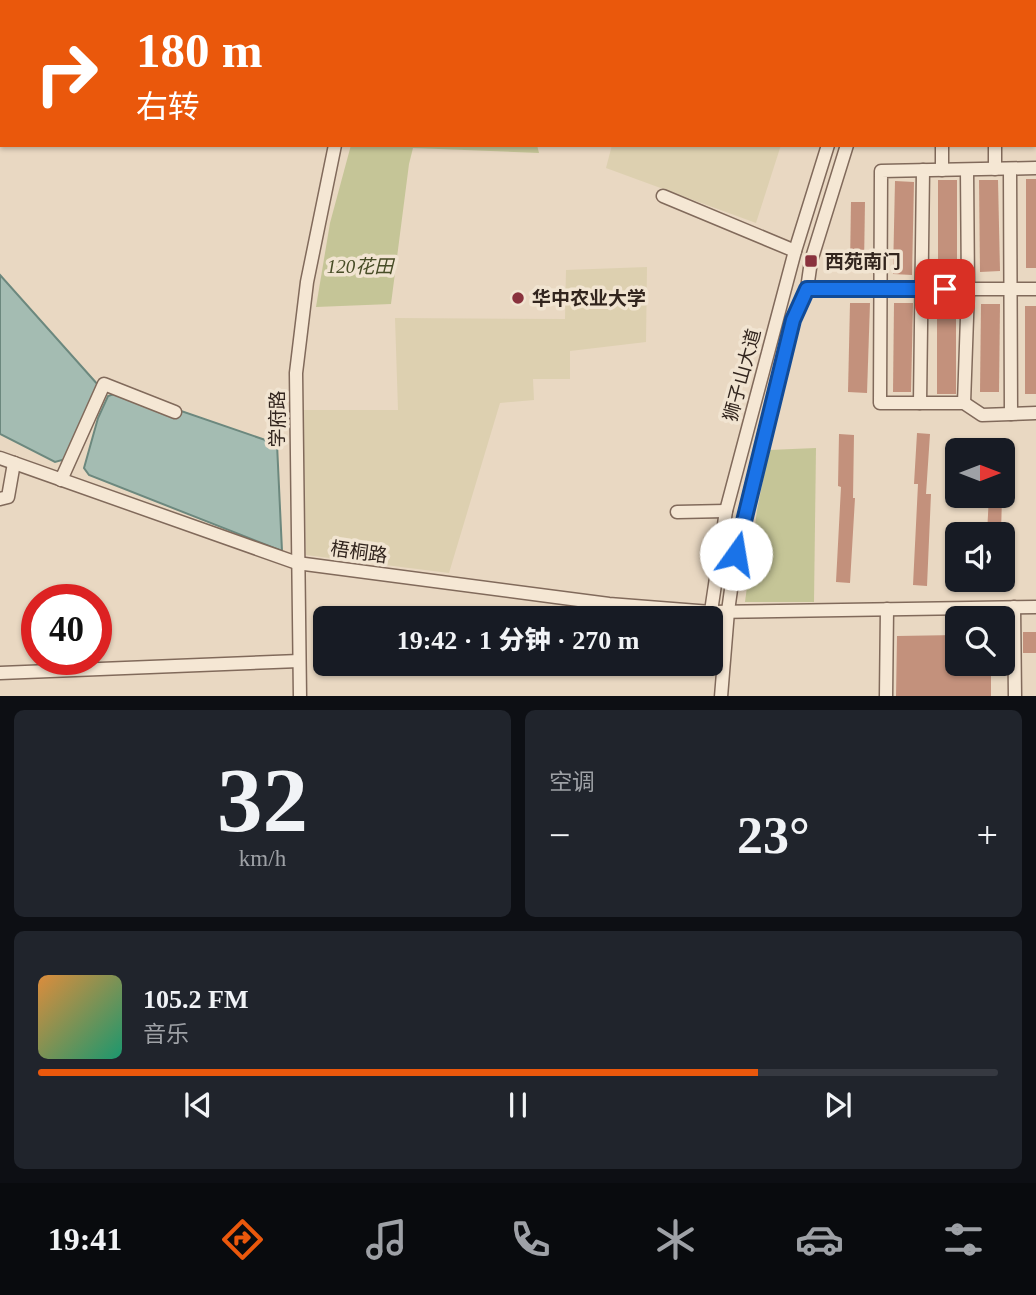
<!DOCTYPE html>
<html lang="zh">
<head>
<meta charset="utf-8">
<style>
	body { margin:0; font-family:"Times New Roman","Noto Sans SC",serif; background:#20242c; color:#f1f3f6; height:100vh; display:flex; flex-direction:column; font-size:26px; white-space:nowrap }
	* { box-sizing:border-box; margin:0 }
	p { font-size:23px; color:#9ea1a6 }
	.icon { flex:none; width:38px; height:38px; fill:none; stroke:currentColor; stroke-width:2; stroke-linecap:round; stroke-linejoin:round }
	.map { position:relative; height:696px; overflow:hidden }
	.drawer { display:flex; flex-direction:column; gap:14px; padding:14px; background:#0d0f14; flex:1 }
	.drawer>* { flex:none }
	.top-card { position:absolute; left:0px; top:0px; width:1036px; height:147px; box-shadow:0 2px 5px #0004; background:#ea580c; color:#fff; overflow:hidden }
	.needle { width:46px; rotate:90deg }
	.fabs { position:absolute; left:945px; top:438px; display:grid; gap:14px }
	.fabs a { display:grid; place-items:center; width:70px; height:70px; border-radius:10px; background:#171b24; box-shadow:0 2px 5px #0004; font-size:35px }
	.speed { position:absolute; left:21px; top:584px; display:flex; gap:14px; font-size:35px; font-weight:700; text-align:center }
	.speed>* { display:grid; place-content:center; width:91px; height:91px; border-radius:50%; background:#171b24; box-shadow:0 2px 5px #0004; line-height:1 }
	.speed .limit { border:10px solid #d22; background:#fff; color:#111 }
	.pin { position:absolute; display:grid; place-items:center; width:60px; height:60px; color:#fff; margin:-30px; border-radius:14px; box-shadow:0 4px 10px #0006 }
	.me { position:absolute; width:77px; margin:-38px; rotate:13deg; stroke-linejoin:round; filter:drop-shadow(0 0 5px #0008) }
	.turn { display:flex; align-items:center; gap:24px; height:147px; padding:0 21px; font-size:32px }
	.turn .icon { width:91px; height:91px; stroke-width:2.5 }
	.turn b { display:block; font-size:49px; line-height:60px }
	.big { font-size:52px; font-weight:800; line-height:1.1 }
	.drawer .tile { flex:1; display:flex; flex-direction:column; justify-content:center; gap:10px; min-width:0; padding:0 24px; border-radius:10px; background:#20242c }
	.drawer .dial { align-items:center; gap:0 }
	.dial b { font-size:91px; line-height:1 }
	.song { display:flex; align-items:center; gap:21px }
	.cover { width:84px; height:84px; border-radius:10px; background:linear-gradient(135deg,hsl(30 70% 55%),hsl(160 70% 35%)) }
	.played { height:7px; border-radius:4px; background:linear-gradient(90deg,#ea580c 75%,#363941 75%) }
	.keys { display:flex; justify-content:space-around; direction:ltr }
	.heat { display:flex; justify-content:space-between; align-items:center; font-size:38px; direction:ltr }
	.drawer .tiles { flex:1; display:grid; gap:14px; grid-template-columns:1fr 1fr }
	.tile:last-child { grid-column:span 2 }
	.trip { position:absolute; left:313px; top:606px; width:410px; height:70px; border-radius:10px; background:#171b24; box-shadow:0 2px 5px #0004; font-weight:800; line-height:70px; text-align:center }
	.tab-bar { display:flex; height:112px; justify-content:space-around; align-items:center; background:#090b0e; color:#9ea1a6 }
	.tab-bar .icon { width:49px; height:49px }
	.tab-bar .selected { color:#ea580c }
	.tab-bar b { font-size:32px; color:#f1f3f6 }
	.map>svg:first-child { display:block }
</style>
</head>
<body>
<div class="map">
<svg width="1036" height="697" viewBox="0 0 1036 697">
	<rect width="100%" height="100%" fill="#e9d8c2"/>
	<g fill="#ddd0b0">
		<path d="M612,145H781L756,223L606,168Z"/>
		<path d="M647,267L646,342L570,351V379H533L534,400L500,403L449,573L306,555L303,410H398L395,318L565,319L566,270Z"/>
	</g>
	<g fill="#c5c597">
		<path d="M351,145H537L539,153L413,148L409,164L391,304L316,307L330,223Z"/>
		<path d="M816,448L814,602H745L757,510L769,450Z"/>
	</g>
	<g fill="#a4bcb2" stroke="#6c887e" stroke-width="2">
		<path d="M0,0H330L2,2V55Z"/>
		<path d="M0,275L99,386L66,459L55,462L0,434Z"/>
		<path d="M123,391L277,444L282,551L89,475L84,468L98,418L108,396Z"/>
	</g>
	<g fill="#c3917c">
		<rect x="1026" y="179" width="10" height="89"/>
		<rect x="938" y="180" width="19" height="91"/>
		<path d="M979,180H998L1000,271L980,272Z"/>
		<path d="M895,181L914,182L912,275L893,274Z"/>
		<path d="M851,202H865L864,265H850Z"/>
		<path d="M850,303H870L867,393L848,392Z"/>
		<path d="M894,303H913L911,392H893Z"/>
		<rect x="937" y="303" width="19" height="91"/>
		<path d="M981,304H1000L999,392H980Z"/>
		<rect x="1025" y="306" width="11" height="88"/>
		<path d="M917,433L930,434L926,494H931L927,586L913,585L918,484H914Z"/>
		<path d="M839,434L854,435L853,498H855L850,583L836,582L841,487L838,486Z"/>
		<path d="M989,495L1002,496L1001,534H987Z"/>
		<rect x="1023" y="632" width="13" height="21"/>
		<path d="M957,635V663H977V667H991V697H896L897,636Z"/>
	</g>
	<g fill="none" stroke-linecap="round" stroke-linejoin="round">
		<g stroke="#816a5b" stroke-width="15">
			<g id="minor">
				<path d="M940,0V2"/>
				<path d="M365,2V0"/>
				<path d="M872,2V0"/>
				<path d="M890,2L891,0"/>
				<path d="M1034,24H1036"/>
				<path d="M942,145V170"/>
				<path d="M995,145V169"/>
				<path d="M1036,168L881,171L880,403H964L982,415L1036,413"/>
				<path d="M1010,169L1011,414"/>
				<path d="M663,196L795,251"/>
				<path d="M807,289H1036"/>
				<path d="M920,403L923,170"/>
				<path d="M964,403L968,289L967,170"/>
				<path d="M0,458L297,563L609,604L711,612L1036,607"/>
				<path d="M61,480L104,384L175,412"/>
				<path d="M0,499L8,497L14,463"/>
				<path d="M677,512L726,511"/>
				<path d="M1014,607L1015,697"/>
				<path d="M710,618L726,511L795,251L828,145"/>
				<path d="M710,658L723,664"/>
				<path d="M0,673L299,661"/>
				<path d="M300,697L296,373L307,282L335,145"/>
				<path d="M721,697L728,611L736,554L748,501L793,320L807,289L811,261L847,145"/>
				<path d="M886,697L887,609"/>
			</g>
		</g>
		<path stroke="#816a5b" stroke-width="2" stroke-dasharray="5 3.5" stroke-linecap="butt" d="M490,609L528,618"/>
		<use href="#minor" stroke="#f5e7d4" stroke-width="12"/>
	</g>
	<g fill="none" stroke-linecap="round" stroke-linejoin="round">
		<g stroke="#114b97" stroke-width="18">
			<path id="route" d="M736,554L793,320L807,289H945"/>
		</g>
		<use href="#route" stroke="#1a73e8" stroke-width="12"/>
	</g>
	<g fill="#89323d" stroke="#f1e4d1" stroke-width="2.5">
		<rect x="804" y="254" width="14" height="14" rx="3.5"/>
		<circle cx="518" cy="298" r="7"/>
	</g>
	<g text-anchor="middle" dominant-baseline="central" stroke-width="7" stroke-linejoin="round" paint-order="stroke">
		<g font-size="19" font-weight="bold" fill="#32251e" stroke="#f1e4d1" text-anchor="start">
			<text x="825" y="261">西苑南门</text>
			<text x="532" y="298">华中农业大学</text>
		</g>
		<g font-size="19" font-style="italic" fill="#474c26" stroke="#f1e4d1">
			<text x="360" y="266">120花田</text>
		</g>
		<g font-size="19" fill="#32251e" stroke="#f1e4d1">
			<text transform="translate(742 375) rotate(-75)">狮子山大道</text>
			<text transform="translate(277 419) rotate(-90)">学府路</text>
			<text transform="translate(359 552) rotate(8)">梧桐路</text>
		</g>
	</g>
</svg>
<div class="fabs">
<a><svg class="needle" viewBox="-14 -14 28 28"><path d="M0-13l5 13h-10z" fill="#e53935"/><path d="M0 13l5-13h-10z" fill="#9ea1a6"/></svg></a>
<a><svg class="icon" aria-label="sound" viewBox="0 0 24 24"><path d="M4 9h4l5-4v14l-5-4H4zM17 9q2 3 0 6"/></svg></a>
<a><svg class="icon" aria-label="search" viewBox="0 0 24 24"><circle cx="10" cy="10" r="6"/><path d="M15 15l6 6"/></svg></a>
</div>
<div class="speed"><div class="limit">40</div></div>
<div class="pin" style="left:945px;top:289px;background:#d93025"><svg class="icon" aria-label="arrive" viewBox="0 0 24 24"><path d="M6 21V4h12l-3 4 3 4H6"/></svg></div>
<svg class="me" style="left:736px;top:554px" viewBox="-20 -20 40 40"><circle r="19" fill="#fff"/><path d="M0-13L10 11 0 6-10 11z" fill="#1a73e8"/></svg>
<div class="trip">19:42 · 1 分钟 · 270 m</div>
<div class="top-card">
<div class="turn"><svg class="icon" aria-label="right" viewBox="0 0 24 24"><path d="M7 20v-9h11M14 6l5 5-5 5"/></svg><div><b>180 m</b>右转</div></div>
</div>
</div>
<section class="drawer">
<div class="tiles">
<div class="tile dial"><b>32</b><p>km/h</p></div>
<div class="tile"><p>空调</p>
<div class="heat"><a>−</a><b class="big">23°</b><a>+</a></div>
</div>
<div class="tile">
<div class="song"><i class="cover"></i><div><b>105.2 FM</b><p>音乐</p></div></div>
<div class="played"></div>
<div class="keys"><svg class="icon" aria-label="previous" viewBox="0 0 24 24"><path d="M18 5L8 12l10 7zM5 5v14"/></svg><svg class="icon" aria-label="pause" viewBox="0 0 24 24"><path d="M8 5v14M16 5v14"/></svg><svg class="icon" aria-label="next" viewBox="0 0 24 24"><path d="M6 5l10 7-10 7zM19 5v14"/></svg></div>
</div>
</div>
</section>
<nav class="tab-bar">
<b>19:41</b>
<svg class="icon selected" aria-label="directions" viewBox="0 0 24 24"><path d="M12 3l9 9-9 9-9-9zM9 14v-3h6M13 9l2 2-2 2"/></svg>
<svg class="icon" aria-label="music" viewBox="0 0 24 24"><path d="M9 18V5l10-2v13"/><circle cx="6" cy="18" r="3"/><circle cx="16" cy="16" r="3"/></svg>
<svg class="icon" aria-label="phone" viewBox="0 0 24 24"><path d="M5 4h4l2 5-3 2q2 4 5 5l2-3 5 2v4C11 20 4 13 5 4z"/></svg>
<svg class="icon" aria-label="climate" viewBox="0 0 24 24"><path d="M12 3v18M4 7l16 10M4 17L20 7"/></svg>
<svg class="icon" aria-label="car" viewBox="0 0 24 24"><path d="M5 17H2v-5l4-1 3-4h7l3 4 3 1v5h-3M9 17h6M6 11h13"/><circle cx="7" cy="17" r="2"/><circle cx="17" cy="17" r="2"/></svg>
<svg class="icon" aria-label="filters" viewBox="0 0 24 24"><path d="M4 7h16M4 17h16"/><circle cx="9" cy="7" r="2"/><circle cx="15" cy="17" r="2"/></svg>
</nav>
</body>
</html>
